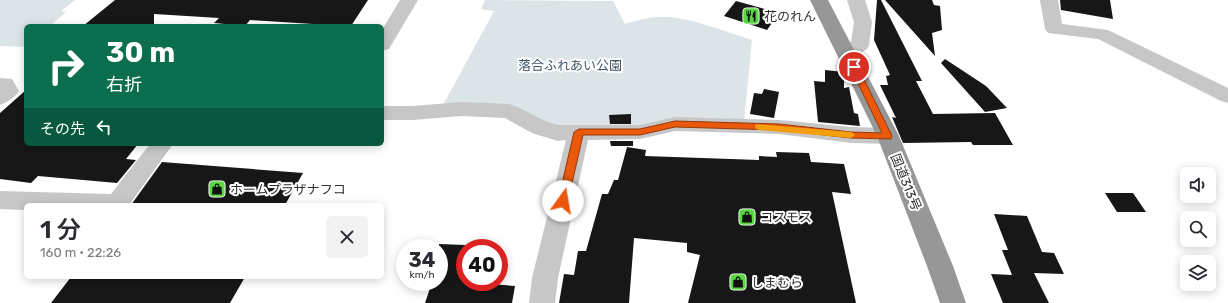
<!DOCTYPE html>
<html lang="ja">
<head>
<meta charset="utf-8">
<style>
	body { margin:0; font-family:Rubik,"Noto Sans JP",sans-serif; background:#f2f2f3; color:#2b2b33; height:100vh; display:flex; flex-direction:column; font-size:15px; white-space:nowrap }
	* { box-sizing:border-box; margin:0 }
	p { font-size:13px; color:#7c7c81 }
	.icon { flex:none; width:22px; height:22px; fill:none; stroke:currentColor; stroke-width:2; stroke-linecap:round; stroke-linejoin:round }
	.map { position:relative; flex:1; overflow:hidden }
	.side { position:absolute; left:24px; top:203px; width:360px; height:76px; display:flex; flex-direction:column; background:#fff; border-radius:6px; box-shadow:0 2px 10px #0003 }
	.side>* { flex:none }
	.top-card { position:absolute; left:24px; top:24px; width:360px; height:122px; border-radius:6px; box-shadow:0 2px 10px #0003; background:#0b6e4f; color:#fff; overflow:hidden }
	.controls { position:absolute; left:1180px; top:167px; display:grid; gap:8px }
	.controls a { display:grid; place-items:center; width:36px; height:36px; border-radius:6px; background:#fff; box-shadow:0 2px 10px #0003; font-size:20px }
	.speed { position:absolute; left:396px; top:239px; display:flex; gap:8px; font-size:20px; font-weight:700; text-align:center }
	.speed>* { display:grid; place-content:center; width:52px; height:52px; border-radius:50%; background:#fff; box-shadow:0 2px 10px #0003; line-height:1 }
	.speed small { font-size:10px; font-weight:400 }
	.speed .limit { border:6px solid #d22; background:#fff; color:#111 }
	.pin { position:absolute; display:grid; place-items:center; width:34px; height:34px; color:#fff; margin:-17px; border:2px solid #fff; border-radius:50%; box-shadow:0 1px 4px #0007 }
	.me { position:absolute; width:44px; margin:-22px; rotate:13deg; stroke-linejoin:round; filter:drop-shadow(0 0 3px #0008) }
	.turn { display:flex; align-items:center; gap:14px; height:84px; padding:0 16px; font-size:18px }
	.turn .icon { width:52px; height:52px; stroke-width:2.5 }
	.turn b { display:block; font-size:28px; line-height:34px }
	.then { display:flex; align-items:center; height:38px; padding:0 16px; background:#0003; gap:8px; font-size:15px }
	.round { display:grid; place-items:center; flex:none; width:42px; height:42px; border-radius:6px; background:#f2f2f3 }
	.headline { display:flex; align-items:center; justify-content:space-between; height:68px; padding:0 16px }
	h1 { font-size:24px; font-weight:600; line-height:30px }
	.map>svg:first-child { display:block }
	.green { fill:#dce4e8 }
	.building { fill:#171717 }
	.lines { fill:none; stroke-linecap:round; stroke-linejoin:round }
	.minor { fill:#c7c7c7; fill-rule:evenodd }
	.highway { fill:#979797; fill-rule:evenodd }
	.route { fill:#ea580c; stroke:#983908 }
	.slow { fill:#f59e0b }
	.labels { text-anchor:middle; dominant-baseline:central; stroke-width:4; stroke-linejoin:round; paint-order:stroke }
	.poi-label { font-size:13px; fill:#303030; stroke:#fff; text-anchor:start }
	.park-label { font-size:13px; fill:#405768; stroke:#fff }
	.street-label { font-size:13px; fill:#303030; stroke:#fff }
</style>
</head>
<body>
<div class="map">
<svg width="1228" height="303" viewBox="0 0 1228 303">
	<rect width="100%" height="100%" fill="#fff"/>
	<!-- green -->
	<g class="green">
		<polygon points="0,0 75,0 61,11 66,12 50,26 26,26 25,47 0,46"/>
		<path d="M 485,0 L 613,1 L 625,24 C 639,20 653,16 668,17 C 691,18 729,33 752,40 L 744,122 L 563,129 L 514,109 L 442,107 L 494,11 L 481,9 Z"/>
	</g>
	<!-- building -->
	<g class="building">
		<polygon points="115,0 368,0 351,26 312,26 313,24 250,20 245,26 214,23 219,18 154,14 154,26 83,26"/>
		<polygon points="877,0 881,0 922,81 916,81 933,114 995,113 1013,145 973,145 971,142 903,143 892,117 896,118 880,85 888,85 886,76 890,75 874,40"/>
		<polygon points="885,0 932,0 934,5 940,6 942,30 932,33 935,56"/>
		<polygon points="1060,0 1110,0 1113,19 1061,10"/>
		<polygon points="736,1 779,13 767,30 724,16"/>
		<polygon points="945,59 986,86 1007,108 985,112 941,63"/>
		<polygon points="825,70 844,72 844,88 849,87 854,113 858,114 860,126 818,122 814,81 825,82"/>
		<polygon points="764,89 779,92 774,118 750,114 754,93 762,94"/>
		<polygon points="26,90 26,144 138,144 126,159 136,160 117,183 38,176 31,183 0,179 0,113"/>
		<polygon points="631,114 631,124 610,124 609,115"/>
		<polygon points="610,141 633,141 633,146 611,146"/>
		<polygon points="627,147 646,150 645,156 759,160 759,156 777,157 776,152 809,153 811,162 844,164 851,194 832,192 856,303 688,303 700,255 687,252 687,243 634,238 629,303 559,303 564,274 574,275 578,251 586,251 602,194 608,194 614,180 618,180"/>
		<polygon points="162,162 303,173 285,205 131,205"/>
		<polygon points="1105,193 1133,193 1146,212 1117,212"/>
		<polygon points="994,214 1027,216 1042,252 1054,253 1064,274 1034,273 1049,303 1003,303 991,274 1012,275 1002,250 1008,250"/>
		<polygon points="439,244 465,245 465,282 515,286 512,303 425,303 430,288 439,285"/>
		<polygon points="71,277 245,277 230,303 51,303"/>
	</g>
	<g class="lines">
		<!-- minor -->
		<g class="minor">
			<polygon points="400,0 418,0 389,49 382,51 382,30"/>
			<polygon points="847,0 865,0 872,22 869,45 867,49 854,57 847,59 840,57 838,53 840,49 851,42 854,22"/>
			<polygon points="1040,0 1058,0 1062,24 1108,30 1228,88 1228,103 1221,101 1098,39 1048,33 1045,29"/>
			<path d="M 0,78 L 12,79 L 19,91 C 14,98 8,102 0,105 Z"/>
			<path d="M 461,102 L 509,104 C 526,109 540,121 558,125 L 640,125 L 675,117 L 779,120 L 851,127 L 888,128 L 896,131 L 899,136 L 896,141 L 888,144 L 851,143 L 779,134 L 675,131 L 640,139 L 588,140 L 558,278 L 555,303 L 529,303 L 532,278 L 566,140 L 558,141 L 532,133 L 505,118 L 461,116 L 413,120 L 382,120 L 382,106 L 413,106 Z"/>
			<polygon points="150,144 173,144 129,205 26,205 26,210 0,209 0,191 111,194"/>
		</g>
		<!-- highway -->
		<polygon class="highway" points="810,0 828,0 899,136 953,266 966,303 940,303 927,266 877,136"/>
	</g>
	<!-- route -->
	<polygon class="route" points="854,64 858,67 892,136 891,139 851,138 779,130 675,127 640,135 583,135 568,201 567,204 560,204 558,201 574,132 579,129 640,129 675,121 779,124 851,132 882,133 850,67"/>
	<!-- slow -->
	<polygon class="slow" points="756,124 851,132 855,135 851,138 759,130 756,129 755,127"/>
	<!-- icons -->
	<defs>
		<g id="restaurant-square" transform="scale(0.9)"><rect x="-9" y="-9" width="18" height="18" rx="4" fill="#5ad742" stroke="#fff"/><path d="M-5-6h1v4h1v-4h1v4h1v-4h1v5L-1.5 .5V6h-2V.5L-5-1ZM5-6V6H3V1.5H1.5Q1.5-4 5-6Z" fill="#111"/></g>
		<g id="shop-square" transform="scale(0.9)"><rect x="-9" y="-9" width="18" height="18" rx="4" fill="#5ad742" stroke="#fff"/><path d="M-5-2.5h2.3a2.7 3.5 0 0 1 5.4 0H5L5.5 6h-11ZM-1.5-2.5h3a1.5 2.3 0 0 0-3 0Z" fill="#111"/></g>
	</defs>
	<g fill-rule="evenodd">
		<use href="#restaurant-square" x="751" y="16"/>
		<use href="#shop-square" x="217" y="189"/>
		<use href="#shop-square" x="747" y="217"/>
		<use href="#shop-square" x="738" y="282"/>
	</g>
	<g class="labels">
		<!-- poi labels -->
		<g class="poi-label">
			<text x="764" y="16">花のれん</text>
			<text x="230" y="189">ホームプラザナフコ</text>
			<text x="760" y="217">コスモス</text>
			<text x="751" y="282">しまむら</text>
		</g>
		<!-- park labels -->
		<g class="park-label">
			<text x="570" y="65">落合ふれあい公園</text>
		</g>
		<!-- street labels -->
		<g class="street-label">
			<text transform="translate(906 182) rotate(68)">国道313号</text>
		</g>
	</g>
</svg>
<div class="controls">
<a><svg class="icon" aria-label="sound" viewBox="0 0 24 24"><path d="M4 9h4l5-4v14l-5-4H4zM17 9q2 3 0 6"/></svg></a>
<a><svg class="icon" aria-label="search" viewBox="0 0 24 24"><circle cx="10" cy="10" r="6"/><path d="M15 15l6 6"/></svg></a>
<a><svg class="icon" aria-label="layers" viewBox="0 0 24 24"><path d="M12 4l9 5-9 5-9-5zM3 14l9 5 9-5"/></svg></a>
</div>
<div class="speed"><div>34<small>km/h</small></div><div class="limit">40</div></div>
<div class="pin" style="left:854px;top:67px;background:#d93025"><svg class="icon" aria-label="arrive" viewBox="0 0 24 24"><path d="M6 21V4h12l-3 4 3 4H6"/></svg></div>
<svg class="me" style="left:563px;top:201px" viewBox="-20 -20 40 40"><circle r="19" fill="#fff"/><path d="M0-13L10 11 0 6-10 11z" fill="#ea580c"/></svg>
<div class="top-card">
<div class="turn"><svg class="icon" aria-label="right" viewBox="0 0 24 24"><path d="M7 20v-9h11M14 6l5 5-5 5"/></svg><div><b>30 m</b>右折</div></div>
<div class="then">その先<svg class="icon" aria-label="left" viewBox="0 0 24 24"><path d="M17 20v-9H6M10 6l-5 5 5 5"/></svg></div>
</div>
<section class="side">
<div class="headline"><div><h1>1 分</h1><p>160 m · 22:26</p></div><a class="round"><svg class="icon" aria-label="close" viewBox="0 0 24 24"><path d="M6 6l12 12M18 6L6 18"/></svg></a></div>
</section>
</div>
</body>
</html>
